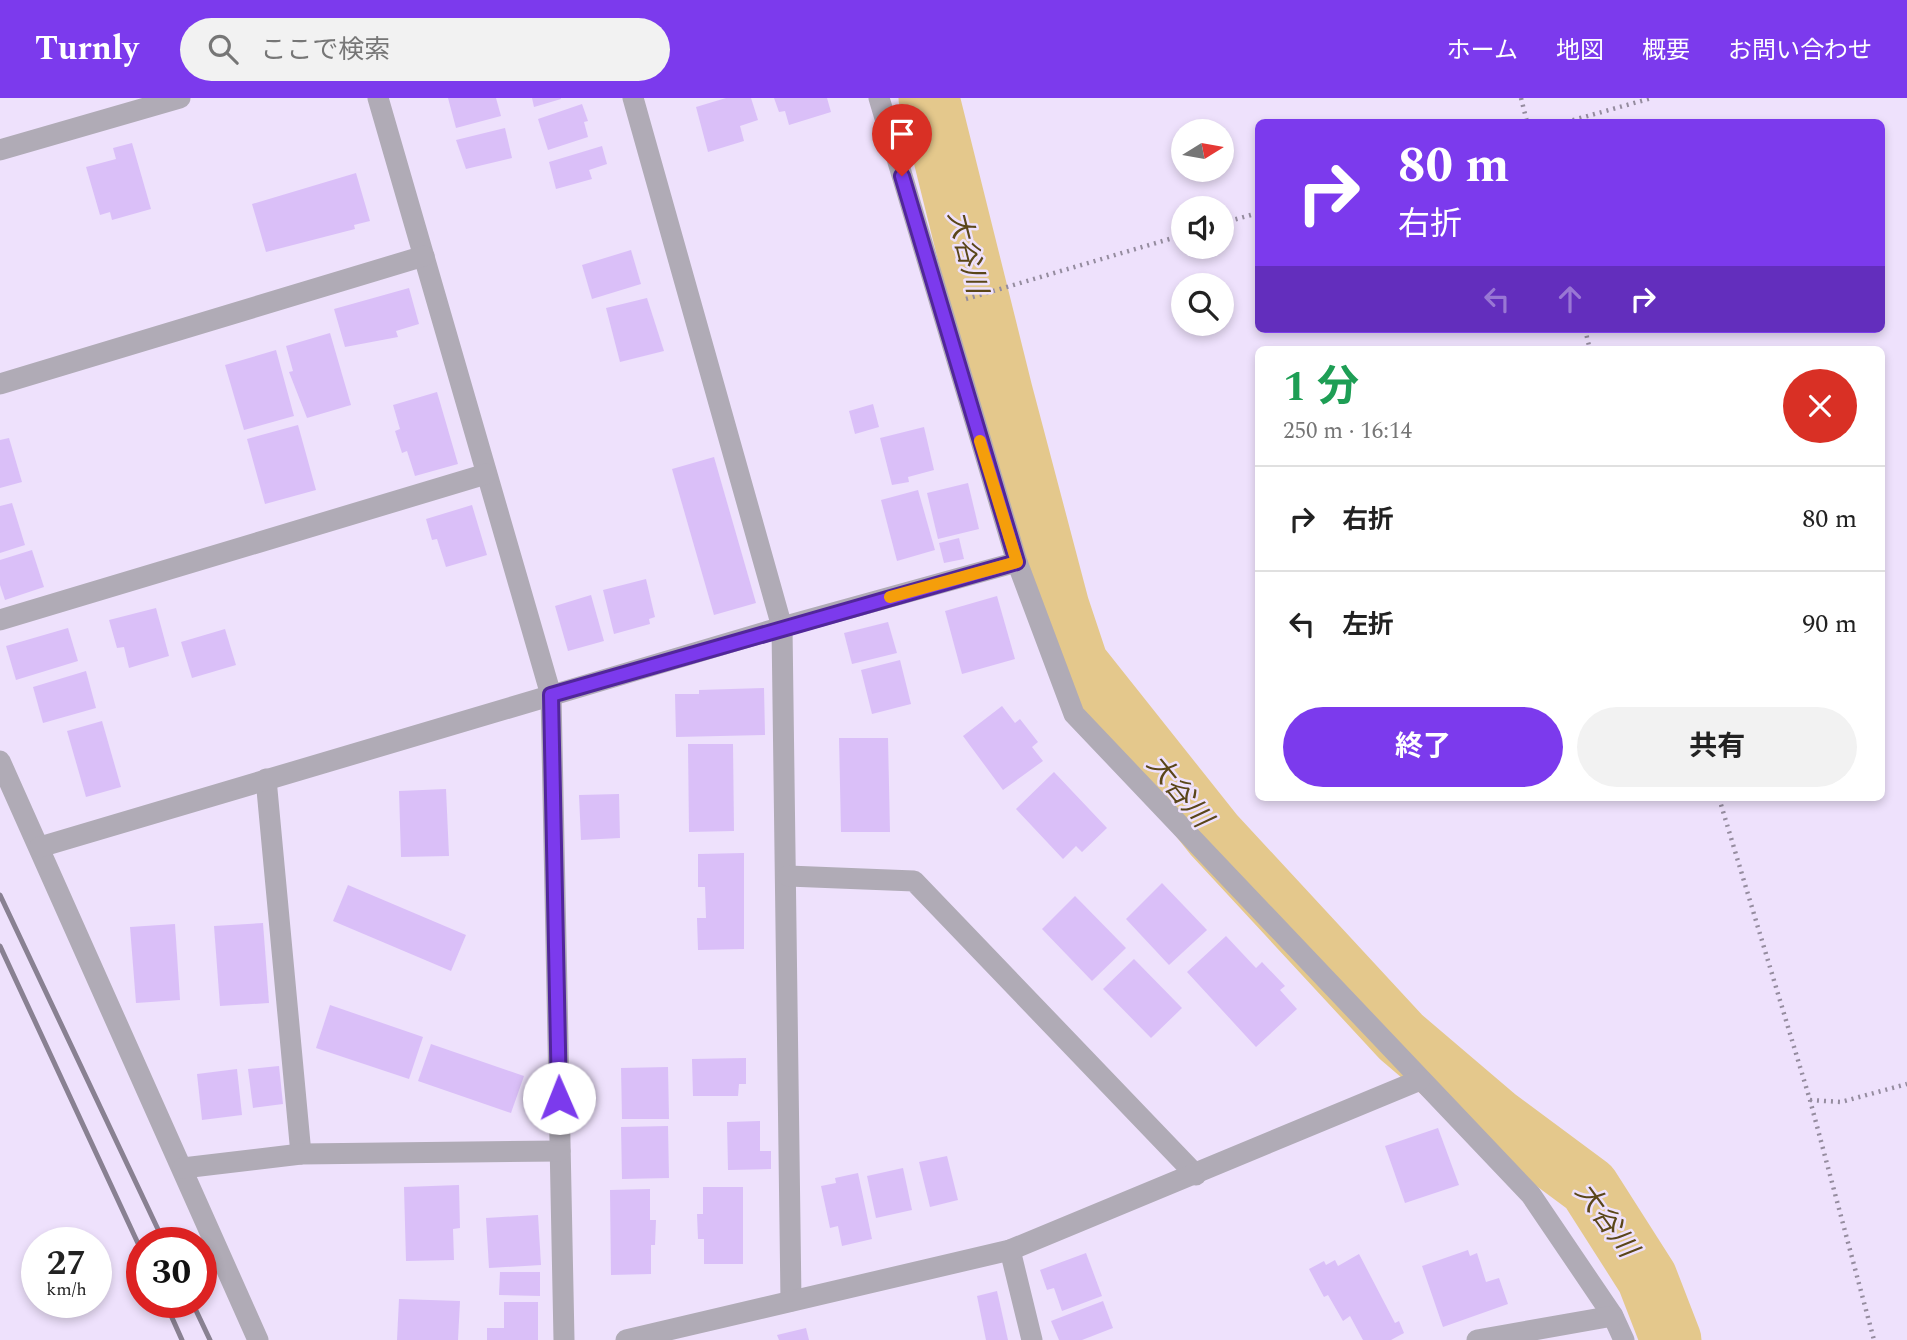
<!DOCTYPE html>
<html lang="ja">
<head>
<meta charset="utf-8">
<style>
	body { margin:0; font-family:Spectral,"Noto Sans JP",serif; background:#f2f2f2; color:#222; height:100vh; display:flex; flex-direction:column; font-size:26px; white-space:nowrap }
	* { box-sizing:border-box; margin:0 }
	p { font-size:23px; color:#767676 }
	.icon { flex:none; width:38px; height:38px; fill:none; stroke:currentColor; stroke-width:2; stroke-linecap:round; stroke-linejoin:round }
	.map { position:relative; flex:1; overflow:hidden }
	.panel { position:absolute; left:1255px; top:248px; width:630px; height:455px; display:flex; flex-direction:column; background:#fff; border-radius:10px; box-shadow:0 4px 10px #0003 }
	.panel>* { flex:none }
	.hud { position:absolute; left:1255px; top:21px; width:630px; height:214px; border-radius:10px; box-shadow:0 4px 10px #0003; background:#7c3aed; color:#fff; overflow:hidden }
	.needle { width:46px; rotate:79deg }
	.fabs { position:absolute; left:1171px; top:21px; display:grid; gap:14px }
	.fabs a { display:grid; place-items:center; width:63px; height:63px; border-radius:50%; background:#fff; box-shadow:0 4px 10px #0003; font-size:35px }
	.speed { position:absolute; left:21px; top:1129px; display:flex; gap:14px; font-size:35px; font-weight:700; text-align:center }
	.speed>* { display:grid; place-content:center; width:91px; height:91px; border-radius:50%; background:#fff; box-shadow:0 4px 10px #0003; line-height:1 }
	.speed small { font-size:18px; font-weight:400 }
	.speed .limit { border:10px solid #d22; background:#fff; color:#111 }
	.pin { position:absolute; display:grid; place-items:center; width:60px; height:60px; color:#fff; margin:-72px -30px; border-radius:50% 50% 50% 0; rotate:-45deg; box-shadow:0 0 7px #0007 }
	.pin .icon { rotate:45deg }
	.me { position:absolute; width:77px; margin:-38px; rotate:359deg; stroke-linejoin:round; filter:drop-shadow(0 0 5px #0008) }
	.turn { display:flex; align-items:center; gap:24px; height:147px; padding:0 28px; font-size:32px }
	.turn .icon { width:91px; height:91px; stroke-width:2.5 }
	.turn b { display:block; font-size:49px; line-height:60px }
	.lanes { display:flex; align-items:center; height:66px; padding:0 28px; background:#0003; justify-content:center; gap:35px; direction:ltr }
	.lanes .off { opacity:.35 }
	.round { display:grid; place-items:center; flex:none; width:74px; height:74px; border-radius:37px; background:#f2f2f2 }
	.summary { display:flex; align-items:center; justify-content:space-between; height:119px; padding:0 28px }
	h1 { font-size:42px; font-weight:700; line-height:52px; color:#1e9e55 }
	.button { display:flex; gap:14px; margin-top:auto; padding:14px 28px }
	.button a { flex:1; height:80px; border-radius:42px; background:#7c3aed; color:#fff; font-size:28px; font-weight:700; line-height:80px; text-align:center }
	.button a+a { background:#f2f2f2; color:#222 }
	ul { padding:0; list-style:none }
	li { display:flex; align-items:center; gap:21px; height:105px; padding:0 28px; border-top:2px solid #e0e0e0 }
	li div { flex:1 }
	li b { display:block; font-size:26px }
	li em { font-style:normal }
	header { display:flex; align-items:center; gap:42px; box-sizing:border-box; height:98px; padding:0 35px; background:#7c3aed; color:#fff }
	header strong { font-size:33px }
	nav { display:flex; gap:38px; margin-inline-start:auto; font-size:24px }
	.search { width:490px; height:63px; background:#f2f2f2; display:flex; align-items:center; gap:18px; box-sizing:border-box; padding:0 24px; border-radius:38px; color:#767676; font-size:26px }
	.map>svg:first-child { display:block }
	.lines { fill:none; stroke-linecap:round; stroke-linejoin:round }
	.river { stroke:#e4c88c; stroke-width:61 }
	.building { fill:#dabff8 }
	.path { stroke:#958c9f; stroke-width:4.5; stroke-dasharray:2 5; stroke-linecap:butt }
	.street { stroke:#b0abb6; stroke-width:21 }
	.rail { stroke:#898192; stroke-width:5 }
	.route-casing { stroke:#51269a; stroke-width:18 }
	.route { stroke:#7c3aed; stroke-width:12 }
	.slow { stroke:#f59e0b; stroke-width:12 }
	.labels { text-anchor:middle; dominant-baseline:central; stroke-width:5; stroke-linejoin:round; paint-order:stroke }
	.water-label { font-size:28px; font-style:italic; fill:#5a4618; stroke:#eee1fc }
</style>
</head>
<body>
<header>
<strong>Turnly</strong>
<div class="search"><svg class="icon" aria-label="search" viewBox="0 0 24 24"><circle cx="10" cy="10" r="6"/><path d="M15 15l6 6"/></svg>ここで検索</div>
<nav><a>ホーム</a><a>地図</a><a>概要</a><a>お問い合わせ</a></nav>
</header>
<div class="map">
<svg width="1907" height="1242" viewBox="0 0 1907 1242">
	<rect width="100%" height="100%" fill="#eee1fc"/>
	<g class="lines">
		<!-- river -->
		<polyline class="river" points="929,0 1002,293 1059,509 1078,566 1214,737 1401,939 1496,1020 1589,1089 1647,1180 1671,1242"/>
	</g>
	<!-- building -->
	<g class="building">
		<polygon points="448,0 496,0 501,18 456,30"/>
		<polygon points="532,0 561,0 561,1 534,9"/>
		<polygon points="726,0 751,0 758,22 740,28 744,43 708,54 696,9"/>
		<polygon points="774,0 827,0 831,14 789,27 785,13 779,14"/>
		<polygon points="582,6 588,23 584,24 588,39 548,52 538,21"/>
		<polygon points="505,30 512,60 466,71 456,42"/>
		<polygon points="132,45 151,111 112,122 110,114 100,117 86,69 116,61 113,50"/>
		<polygon points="602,48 607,66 589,72 592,81 556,91 549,64"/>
		<polygon points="356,75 370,123 354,127 355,131 266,154 252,106"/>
		<polygon points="631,152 641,186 592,201 582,167"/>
		<polygon points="409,190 419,226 396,233 398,239 345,249 334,211"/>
		<polygon points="647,200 664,253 620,264 606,210"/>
		<polygon points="330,235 351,307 307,320 289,274 293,273 286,248"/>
		<polygon points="276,252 294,318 244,332 225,267"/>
		<polygon points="437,294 458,366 415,378 407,353 402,355 395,333 400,331 393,307"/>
		<polygon points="873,306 879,329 855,336 849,313"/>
		<polygon points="298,327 316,392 265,406 247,341"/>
		<polygon points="924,329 934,372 908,379 909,384 892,387 880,340"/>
		<polygon points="9,340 22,384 0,390 0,342"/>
		<polygon points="714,359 756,505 714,517 672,371"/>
		<polygon points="968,385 979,431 938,441 927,395"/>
		<polygon points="918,392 935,452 897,463 881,402"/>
		<polygon points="12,405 25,447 0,455 0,408"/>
		<polygon points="472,407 487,457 446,469 437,441 432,442 426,421"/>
		<polygon points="959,440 964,461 944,465 939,445"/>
		<polygon points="32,452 44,489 5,502 0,487 0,462"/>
		<polygon points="646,481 655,519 649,521 650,526 614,536 603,492"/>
		<polygon points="591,497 604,543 568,553 555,508"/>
		<polygon points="997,498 1015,561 962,576 945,513"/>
		<polygon points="156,510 169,558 129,570 124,549 117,550 109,522"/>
		<polygon points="888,524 897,555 852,566 844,535"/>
		<polygon points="68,530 78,563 16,582 6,548"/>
		<polygon points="225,531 236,567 192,580 181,544"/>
		<polygon points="900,562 911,606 872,616 861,572"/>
		<polygon points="86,573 96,610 43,625 33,589"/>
		<polygon points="764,590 765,637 676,639 675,596 699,596 699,592"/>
		<polygon points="1002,608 1015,625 1020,621 1038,644 1032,649 1043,663 1003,692 963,638"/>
		<polygon points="102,623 121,689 86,699 67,633"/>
		<polygon points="839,640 888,640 890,734 841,734"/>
		<polygon points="688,646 733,646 734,733 689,734"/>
		<polygon points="1054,674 1107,730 1082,754 1076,748 1063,761 1016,711"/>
		<polygon points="446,691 449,758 401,759 399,693"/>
		<polygon points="619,696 620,740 581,742 579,697"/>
		<polygon points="744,755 744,851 698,852 697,820 706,820 705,789 698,789 698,756"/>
		<polygon points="1162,785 1207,832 1169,867 1126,821"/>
		<polygon points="348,787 466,837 451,873 333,823"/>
		<polygon points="1075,798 1126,850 1092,883 1042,831"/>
		<polygon points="263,825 269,905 220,908 214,828"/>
		<polygon points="175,826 180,902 136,905 130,829"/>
		<polygon points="1226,838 1256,870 1262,864 1285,888 1280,892 1297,911 1256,949 1187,874"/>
		<polygon points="1134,861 1182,910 1151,940 1103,891"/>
		<polygon points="330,907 423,939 409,981 316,950"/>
		<polygon points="431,946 524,978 511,1015 418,983"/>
		<polygon points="746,960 746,986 739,986 738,998 693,998 692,961"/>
		<polygon points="279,968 283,1006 253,1010 248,971"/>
		<polygon points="668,969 669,1021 622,1021 621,970"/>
		<polygon points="237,971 242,1017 202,1022 197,976"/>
		<polygon points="760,1023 760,1053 771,1053 771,1071 728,1072 727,1024"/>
		<polygon points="668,1028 669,1080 622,1081 621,1029"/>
		<polygon points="1438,1030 1459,1087 1405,1105 1385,1048"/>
		<polygon points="947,1058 958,1102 930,1109 919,1064"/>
		<polygon points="903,1070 912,1112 876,1120 867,1078"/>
		<polygon points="858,1075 872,1141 842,1148 838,1128 830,1130 821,1088 836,1085 835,1080"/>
		<polygon points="459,1087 460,1130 453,1131 454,1162 406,1163 404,1089"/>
		<polygon points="703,1089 743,1089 743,1166 704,1166 704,1141 698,1141 697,1116 703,1116"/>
		<polygon points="650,1091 650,1122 656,1122 655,1147 651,1147 651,1176 611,1177 610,1092"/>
		<polygon points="538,1117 541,1167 489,1170 486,1120"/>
		<polygon points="1468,1152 1470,1158 1477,1155 1486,1184 1499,1180 1508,1206 1443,1229 1422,1168"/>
		<polygon points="1086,1155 1102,1198 1062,1213 1054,1190 1047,1192 1040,1172"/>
		<polygon points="1359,1156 1395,1225 1399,1223 1404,1235 1391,1242 1363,1242 1350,1218 1343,1223 1328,1197 1324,1199 1309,1171 1324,1163 1326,1167 1335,1162 1338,1168"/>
		<polygon points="500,1174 540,1174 540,1198 499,1197"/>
		<polygon points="997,1193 1008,1242 986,1242 977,1198"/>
		<polygon points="399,1201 460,1203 458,1242 397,1242"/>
		<polygon points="1103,1203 1113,1230 1082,1242 1059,1242 1051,1223"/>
		<polygon points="504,1204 538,1204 538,1242 487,1242 487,1230 504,1230"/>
		<polygon points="806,1230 809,1242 779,1242 777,1237"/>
	</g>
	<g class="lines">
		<!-- path -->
		<g class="path">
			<polyline points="1521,0 1527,24"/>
			<polyline points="1566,24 1652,0"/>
			<polyline points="1222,125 1258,115"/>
			<polyline points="966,201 1183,137"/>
			<polyline points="1585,231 1590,252"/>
			<polyline points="1719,700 1810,1002 1874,1242"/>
			<polyline points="1810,1002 1841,1004 1907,986"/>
		</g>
		<!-- street -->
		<g class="street">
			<polyline points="378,0 551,597 564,1242"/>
			<polyline points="633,0 782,529 791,1203"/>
			<polyline points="879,0 1017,464 1074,616 1531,1097 1613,1218 1624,1242"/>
			<polyline points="0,52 180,0"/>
			<polyline points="0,286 424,158"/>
			<polyline points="0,522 486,376"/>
			<polyline points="0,663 258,1242"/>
			<polyline points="266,681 301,1056"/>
			<polyline points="40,749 782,529 1017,464"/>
			<polyline points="788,778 914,783 1196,1077"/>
			<polyline points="183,1070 301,1056 560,1053"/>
			<polyline points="1010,1152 1032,1242"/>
			<polyline points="626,1242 1010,1152 1420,982"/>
			<polyline points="1477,1242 1613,1218"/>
		</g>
		<!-- rail -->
		<g class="rail">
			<polyline points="0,797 164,1144"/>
			<polyline points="0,848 142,1154"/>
			<polyline points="165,1204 182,1242"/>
			<polyline points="192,1204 210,1242"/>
		</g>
	</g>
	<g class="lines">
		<!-- route casing -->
		<g class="route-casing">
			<polyline id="route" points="559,1000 551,597 1017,464 902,78"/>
		</g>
		<!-- route -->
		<use href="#route" class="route"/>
		<!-- slow -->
		<polyline class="slow" points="890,499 1017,464 980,343"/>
	</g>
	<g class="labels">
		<!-- water labels -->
		<g class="water-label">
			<text transform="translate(967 154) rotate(76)">大谷川</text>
			<text transform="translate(1179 693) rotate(51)">大谷川</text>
			<text transform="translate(1606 1122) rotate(54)">大谷川</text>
		</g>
	</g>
</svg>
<div class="fabs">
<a><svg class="needle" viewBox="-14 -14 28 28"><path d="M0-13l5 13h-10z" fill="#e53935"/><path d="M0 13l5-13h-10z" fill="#767676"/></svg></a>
<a><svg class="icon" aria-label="sound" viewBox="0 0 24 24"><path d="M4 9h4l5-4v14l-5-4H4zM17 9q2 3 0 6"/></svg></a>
<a><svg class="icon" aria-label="search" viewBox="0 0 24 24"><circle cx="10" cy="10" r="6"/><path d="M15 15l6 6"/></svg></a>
</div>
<div class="speed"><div>27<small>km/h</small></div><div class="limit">30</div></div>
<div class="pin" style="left:902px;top:78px;background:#d93025"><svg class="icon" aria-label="arrive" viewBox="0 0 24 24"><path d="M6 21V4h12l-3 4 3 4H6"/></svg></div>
<svg class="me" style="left:559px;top:1000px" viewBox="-20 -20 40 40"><circle r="19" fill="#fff"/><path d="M0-13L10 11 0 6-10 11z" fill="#7c3aed"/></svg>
<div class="hud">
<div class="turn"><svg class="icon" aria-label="right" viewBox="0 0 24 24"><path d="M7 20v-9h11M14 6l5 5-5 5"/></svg><div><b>80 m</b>右折</div></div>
<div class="lanes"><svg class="icon off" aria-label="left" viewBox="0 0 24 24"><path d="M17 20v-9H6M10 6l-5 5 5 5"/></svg><svg class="icon off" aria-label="ahead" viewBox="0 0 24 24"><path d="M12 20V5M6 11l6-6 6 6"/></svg><svg class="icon" aria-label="right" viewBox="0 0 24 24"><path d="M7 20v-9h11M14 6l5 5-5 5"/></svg></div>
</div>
<section class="panel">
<div class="summary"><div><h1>1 分</h1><p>250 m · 16:14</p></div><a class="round" style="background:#d93025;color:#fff"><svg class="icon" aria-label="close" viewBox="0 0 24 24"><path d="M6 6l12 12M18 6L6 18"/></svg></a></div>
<ul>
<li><svg class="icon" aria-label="right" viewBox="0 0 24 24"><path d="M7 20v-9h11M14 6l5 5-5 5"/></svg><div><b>右折</b></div><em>80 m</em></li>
<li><svg class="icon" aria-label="left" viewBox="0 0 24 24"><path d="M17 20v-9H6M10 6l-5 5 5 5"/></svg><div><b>左折</b></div><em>90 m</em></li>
</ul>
<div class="button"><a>終了</a><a>共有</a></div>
</section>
</div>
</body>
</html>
